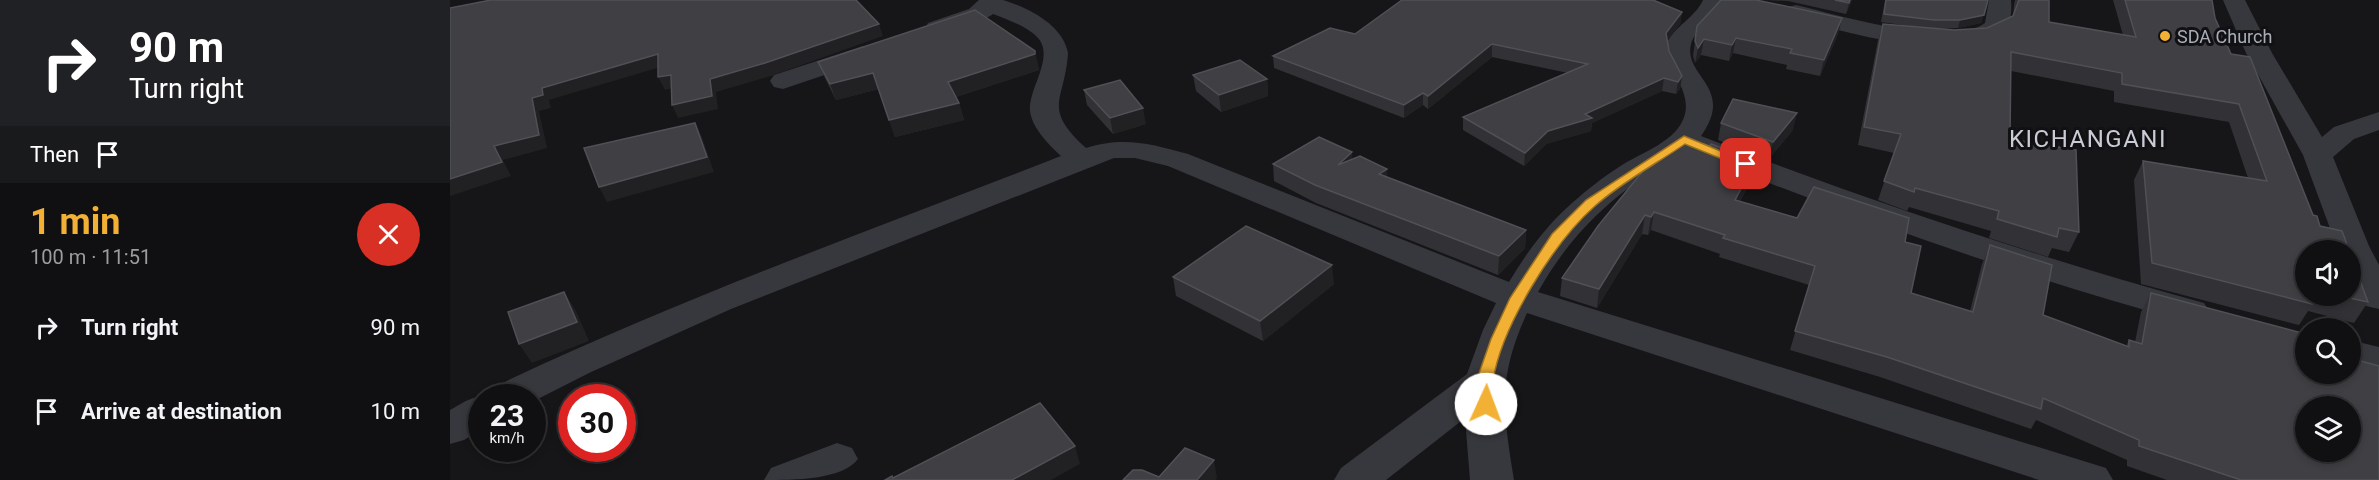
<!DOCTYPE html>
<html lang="en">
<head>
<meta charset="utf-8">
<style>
	body { margin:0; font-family:Roboto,sans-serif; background:#19191b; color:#f1f3f6; height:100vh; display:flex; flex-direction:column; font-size:22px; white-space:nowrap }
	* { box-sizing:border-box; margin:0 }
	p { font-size:20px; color:#9c9d9f }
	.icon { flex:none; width:33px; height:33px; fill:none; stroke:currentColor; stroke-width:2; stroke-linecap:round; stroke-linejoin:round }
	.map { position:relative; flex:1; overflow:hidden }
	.details { display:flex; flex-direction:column; background:#101012; width:450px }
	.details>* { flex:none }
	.top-card { background:#202124; color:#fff; overflow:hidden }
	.fabs { position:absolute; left:1845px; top:240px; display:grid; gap:12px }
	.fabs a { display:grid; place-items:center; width:66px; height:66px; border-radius:50%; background:#101012; box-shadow:0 3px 9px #0003,0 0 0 2px #303032; font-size:30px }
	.speed { position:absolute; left:18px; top:384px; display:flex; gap:12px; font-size:30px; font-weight:700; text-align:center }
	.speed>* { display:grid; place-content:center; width:78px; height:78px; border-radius:50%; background:#101012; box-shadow:0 3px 9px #0003,0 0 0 2px #303032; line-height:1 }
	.speed small { font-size:15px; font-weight:400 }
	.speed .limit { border:9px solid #d22; background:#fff; color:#111 }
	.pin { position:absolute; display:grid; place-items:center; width:51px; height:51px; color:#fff; margin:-26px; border-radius:12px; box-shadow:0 3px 9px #0006 }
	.me { position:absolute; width:66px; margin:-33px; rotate:2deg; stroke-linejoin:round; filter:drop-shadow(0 0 4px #0008) }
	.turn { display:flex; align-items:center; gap:21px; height:126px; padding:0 30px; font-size:27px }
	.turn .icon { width:78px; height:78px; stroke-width:2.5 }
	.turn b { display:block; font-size:42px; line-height:51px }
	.then { display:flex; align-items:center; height:57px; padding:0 30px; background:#0003; gap:12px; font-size:22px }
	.round { display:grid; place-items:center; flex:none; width:63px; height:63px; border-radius:32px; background:#19191b }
	.head { display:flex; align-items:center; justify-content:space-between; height:102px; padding:0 30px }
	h1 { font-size:36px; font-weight:700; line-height:45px; color:#f2b134 }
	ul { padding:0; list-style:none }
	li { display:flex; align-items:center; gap:18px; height:84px; padding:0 30px }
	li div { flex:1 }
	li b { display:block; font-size:22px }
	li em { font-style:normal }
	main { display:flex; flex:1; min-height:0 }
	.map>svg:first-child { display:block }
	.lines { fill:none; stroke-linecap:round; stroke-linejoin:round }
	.minor { fill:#37383d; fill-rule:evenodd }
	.wall { fill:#323236 }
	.shaded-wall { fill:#212124 }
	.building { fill:#3f3f44; stroke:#4f5156; stroke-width:1.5; fill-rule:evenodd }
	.route { fill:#f2b134; stroke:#9d7322; stroke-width:1.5 }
	.poi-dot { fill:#f2b134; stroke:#111113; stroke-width:2 }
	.labels { text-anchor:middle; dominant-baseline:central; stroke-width:6; stroke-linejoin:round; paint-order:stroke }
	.far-poi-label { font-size:18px; fill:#a8adb8; stroke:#111113; text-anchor:start }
	.quarter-label { font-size:24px; letter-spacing:1.5px; fill:#c9ccd4; stroke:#111113 }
</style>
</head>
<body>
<main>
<section class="details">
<div class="top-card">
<div class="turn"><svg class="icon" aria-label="right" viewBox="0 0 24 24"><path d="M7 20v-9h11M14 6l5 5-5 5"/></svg><div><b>90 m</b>Turn right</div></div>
<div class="then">Then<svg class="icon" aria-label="arrive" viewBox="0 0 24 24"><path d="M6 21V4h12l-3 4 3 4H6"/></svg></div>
</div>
<div class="head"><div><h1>1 min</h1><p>100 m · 11:51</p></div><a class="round" style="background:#d93025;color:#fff"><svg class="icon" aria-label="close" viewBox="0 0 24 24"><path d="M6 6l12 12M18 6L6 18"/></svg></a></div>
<ul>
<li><svg class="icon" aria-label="right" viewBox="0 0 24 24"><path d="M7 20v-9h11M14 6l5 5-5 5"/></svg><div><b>Turn right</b></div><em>90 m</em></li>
<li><svg class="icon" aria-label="arrive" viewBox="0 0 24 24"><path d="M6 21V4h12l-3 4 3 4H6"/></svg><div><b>Arrive at destination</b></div><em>10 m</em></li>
</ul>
</section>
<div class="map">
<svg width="1929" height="480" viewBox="0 0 1929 480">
	<rect width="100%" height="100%" fill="#161618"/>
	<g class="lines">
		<!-- minor -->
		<g class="minor">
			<path d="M 529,0 C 536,0 546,0 553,0 C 579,8 613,25 618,53 C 615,102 591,107 636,148 C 673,136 702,144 738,154 L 1059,282 C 1076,253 1097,225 1122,203 C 1137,190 1153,177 1169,167 C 1191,152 1228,142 1235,114 C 1241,87 1215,70 1216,45 C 1224,26 1245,18 1253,0 L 1275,0 C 1269,17 1244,30 1241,44 C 1233,77 1286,87 1251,136 C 1416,200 1583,256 1754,303 L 1759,311 L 1754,319 L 1741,323 C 1569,276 1402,217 1238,151 C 1223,162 1205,169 1190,180 C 1147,209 1113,247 1088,292 L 1656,468 L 1663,480 L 1589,480 L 1077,313 C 1047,379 1053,411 1064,480 L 1020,480 L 1015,418 L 936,480 L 884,480 L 891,468 L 1017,374 L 1033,330 L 1046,303 L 718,166 L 685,158 L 664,158 L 281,309 L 139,373 L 82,402 L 82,398 L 32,398 L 32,429 L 14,440 L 0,444 L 0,410 C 11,404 24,394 37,397 L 42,388 C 227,299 420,231 611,156 C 599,145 582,128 580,111 C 578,89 605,57 588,38 C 577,26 558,20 543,14 C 528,24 497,38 478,33 L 475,28 L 478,23 L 519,9 Z"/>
			<path d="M 1539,0 L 1561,0 C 1562,12 1561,26 1551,34 C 1510,67 1385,29 1338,17 L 1334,12 L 1338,7 L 1346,5 C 1389,15 1499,49 1535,23 Z"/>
			<path d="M 1773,0 L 1795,0 L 1822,53 L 1872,137 L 1884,127 L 1929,112 L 1929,130 L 1904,139 L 1883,157 L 1919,246 L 1929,265 L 1929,309 L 1916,306 C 1903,285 1900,275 1900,250 L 1888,250 L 1853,155 L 1796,53 Z"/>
			<polygon points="413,46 422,49 426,54 422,59 333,89 324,87 320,81 324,75"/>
			<polygon points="1900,340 1929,347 1929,373 1900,366"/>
			<path d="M 387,443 L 402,448 L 408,459 C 392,480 344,480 314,480 L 321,468 Z"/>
		</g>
	</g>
	<!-- wall -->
	<g class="wall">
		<polygon points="1316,0 1402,0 1396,14 1338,1"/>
		<polygon points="1435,0 1538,0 1531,23 1508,28 1488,29 1504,30 1537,28 1563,16 1564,5 1565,0 1599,0 1599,22 1673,35 1663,0 1762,0 1765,18 1856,250 1856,296 1900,296 1918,302 1904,323 1858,311 1849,325 1691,284 1684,180 1693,161 1798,178 1779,122 1664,102 1664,91 1561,71 1560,139 1629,232 1619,252 1602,248 1598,257 1539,238 1541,231 1459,207 1457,211 1428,200 1444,153 1408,145 1428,40 1433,24 1460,26 1431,22"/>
		<polygon points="1232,12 1230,24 1217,41 1219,51 1232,76 1230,89 1226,94 1212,91 1142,123 1141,131 1096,144 1074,166 1013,130 1013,117 1118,73 1042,57 978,109 973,105 954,118 824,68 823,56 905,34"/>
		<polygon points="1392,18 1388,34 1370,76 1336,69 1337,65 1283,53 1279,61 1251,55 1245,63 1243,56 1247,26"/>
		<polygon points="368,62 589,68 589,70 506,97 509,103 514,120 445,137 429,89 386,100 375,78"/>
		<polygon points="743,75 817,79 818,96 771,112 746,91"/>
		<polygon points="634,90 696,124 663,134 637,105"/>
		<polygon points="1271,123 1343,130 1318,160 1268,140"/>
		<polygon points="1245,145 1302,179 1290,201 1347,218 1455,242 1461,293 1520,311 1532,264 1540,245 1593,315 1676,346 1679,340 1685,342 1691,312 1701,293 1929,480 1717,480 1677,466 1677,460 1586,420 1581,429 1430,377 1340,350 1359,285 1269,257 1270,254 1201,230 1198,235 1192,234 1147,308 1110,296 1112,278"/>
		<polygon points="902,152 902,159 937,169 937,177 1076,230 1075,248 1048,275 866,203 824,181 823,164"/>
		<polygon points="723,277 884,284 813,341 726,296"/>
	</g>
	<!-- shaded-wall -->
	<g class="shaded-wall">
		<polygon points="1400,0 1402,0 1396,14 1399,3"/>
		<polygon points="1232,12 1230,24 1214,45 1216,33"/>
		<polygon points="1534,15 1531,23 1508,28 1510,20"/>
		<polygon points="1392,18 1388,34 1370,76 1374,60"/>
		<polygon points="429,24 433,36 321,76 266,92 268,109 228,118 222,105 260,79"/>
		<polygon points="1286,38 1283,53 1279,61 1282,45"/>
		<polygon points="1254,39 1251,55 1245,63 1248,48"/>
		<polygon points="1042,44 1042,57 978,109 978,96"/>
		<polygon points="585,51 589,68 589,70 503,98 498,82"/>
		<polygon points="208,54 214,66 99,100 101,108 89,111 97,148 53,160 61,176 0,196 0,179 44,146 82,98 92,88"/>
		<polygon points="423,73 429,89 386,100 380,84"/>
		<polygon points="221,75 227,87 215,90 208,77"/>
		<polygon points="1232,76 1230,89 1226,94 1228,82"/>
		<polygon points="1214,78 1212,91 1142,123 1141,131 1096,144 1074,166 1075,153 1098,131"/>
		<polygon points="817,79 818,96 771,112 769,95"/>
		<polygon points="973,93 973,105 954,118 954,105"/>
		<polygon points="509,103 514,120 445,137 439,120"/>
		<polygon points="693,108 696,124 663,134 660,118"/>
		<polygon points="1347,113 1343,130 1318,160 1323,142"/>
		<polygon points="245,123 252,137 264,172 157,202 149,187"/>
		<polygon points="902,152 903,170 888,165"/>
		<polygon points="1306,161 1302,179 1280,218 1285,200"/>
		<polygon points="937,169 938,187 929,174"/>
		<polygon points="1204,212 1201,230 1198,235 1201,217"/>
		<polygon points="1195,215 1192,234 1147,308 1149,289"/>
		<polygon points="1076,230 1075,248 1048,275 1049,256"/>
		<polygon points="882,265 884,284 813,341 810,321"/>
		<polygon points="114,292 126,311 139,341 82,363 69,344"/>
		<polygon points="625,446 630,464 601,480 562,480"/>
		<polygon points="764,460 767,478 765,480 747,480"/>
	</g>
	<!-- building -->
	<g class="building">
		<polygon points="41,0 406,0 429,24 315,63 260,79 262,96 222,105 221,75 208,77 208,54 92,88 93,95 82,98 89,135 44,146 52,162 0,179 0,8"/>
		<polygon points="952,0 1203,0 1232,12 1216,33 1219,51 1232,76 1228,82 1214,78 1135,114 1142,118 1098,131 1075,153 1013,117 1138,64 1042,44 978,96 973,93 954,105 823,56 880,28 905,34"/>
		<polygon points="1271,0 1306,0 1392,18 1374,60 1340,53 1342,49 1286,38 1282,45 1254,39 1248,48 1245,41 1247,26"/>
		<polygon points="1385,0 1400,0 1399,3"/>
		<polygon points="1436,0 1538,0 1534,15 1510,20 1484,20 1434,14"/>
		<polygon points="1569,0 1599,0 1599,22 1686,37 1675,0 1762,0 1765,18 1781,54 1800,57 1863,215 1867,216 1870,226 1892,231 1899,250 1856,250 1856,296 1861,296 1862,304 1702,263 1693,161 1817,181 1789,104 1672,84 1672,73 1561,52 1560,139 1626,150 1629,232 1609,228 1607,237 1547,219 1549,211 1465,188 1464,192 1434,181 1451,134 1414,127 1433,24 1504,30 1537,28 1563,16"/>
		<polygon points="525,10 585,51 585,54 498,82 509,103 439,120 423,73 380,84 368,62"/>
		<polygon points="790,60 817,79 769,95 743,75"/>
		<polygon points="670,80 693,108 660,118 634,90"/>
		<polygon points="1283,99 1347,113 1323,142 1271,123"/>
		<polygon points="245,123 257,157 149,187 134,148"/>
		<polygon points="869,137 902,152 888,165 910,156 937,169 929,174 1076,230 1049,256 865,185 823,164"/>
		<path d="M 1234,141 L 1245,145 L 1248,142 L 1260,146 L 1261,144 L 1306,161 L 1285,200 L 1347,218 L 1364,187 L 1459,218 L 1455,242 L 1471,246 L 1461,293 L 1523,312 L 1540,245 L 1602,265 L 1593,315 L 1679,347 L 1679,340 L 1692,344 L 1701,293 L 1856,334 L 1856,374 L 1900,374 L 1900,358 L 1929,366 L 1929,480 L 1791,480 L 1689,446 L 1689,440 L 1593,398 L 1591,409 L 1437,357 L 1345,331 L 1365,266 L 1273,238 L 1275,235 L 1204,212 L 1201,217 L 1195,215 L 1149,289 L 1112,278 L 1148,226 L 1193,171 L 1214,152 ZM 1856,406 L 1900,406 L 1900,452 L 1856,452 Z"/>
		<polygon points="796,226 882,265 810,321 723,277"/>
		<polygon points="1900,254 1918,302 1890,296 1900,296"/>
		<polygon points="114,292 127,322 69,344 58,312"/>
		<polygon points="590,403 625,446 562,480 435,480 442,476 443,478"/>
		<polygon points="735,448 764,460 747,480 673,480 683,470 692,470 709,477"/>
	</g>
	<!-- route -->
	<path class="route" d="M 1234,136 L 1302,164 L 1296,168 L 1292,167 L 1235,144 C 1206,164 1172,182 1145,206 C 1104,242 1051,327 1043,381 C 1041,388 1043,397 1044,404 L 1036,410 L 1030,408 L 1026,382 L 1041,339 L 1060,298 L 1102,234 L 1136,200 Z"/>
	<!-- markers -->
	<circle class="poi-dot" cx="1715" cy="36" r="6"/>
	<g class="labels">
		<!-- far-poi labels -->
		<g class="far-poi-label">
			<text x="1727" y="36">SDA Church</text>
		</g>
		<!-- quarter labels -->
		<g class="quarter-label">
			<text x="1638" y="139">KICHANGANI</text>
		</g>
	</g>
</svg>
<div class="fabs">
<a><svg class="icon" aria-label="sound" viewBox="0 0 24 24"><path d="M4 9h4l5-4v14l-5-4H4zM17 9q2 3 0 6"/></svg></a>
<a><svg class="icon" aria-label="search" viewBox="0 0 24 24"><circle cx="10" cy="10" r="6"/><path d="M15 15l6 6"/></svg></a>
<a><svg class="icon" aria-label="layers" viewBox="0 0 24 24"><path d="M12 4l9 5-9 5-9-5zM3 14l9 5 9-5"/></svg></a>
</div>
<div class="speed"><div>23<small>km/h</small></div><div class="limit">30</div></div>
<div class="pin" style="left:1296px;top:164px;background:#d93025"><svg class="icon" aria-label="arrive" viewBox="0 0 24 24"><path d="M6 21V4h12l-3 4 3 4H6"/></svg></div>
<svg class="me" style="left:1036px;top:404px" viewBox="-20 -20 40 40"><circle r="19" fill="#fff"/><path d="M0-13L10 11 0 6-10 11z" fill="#f2b134"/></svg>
</div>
</main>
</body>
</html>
